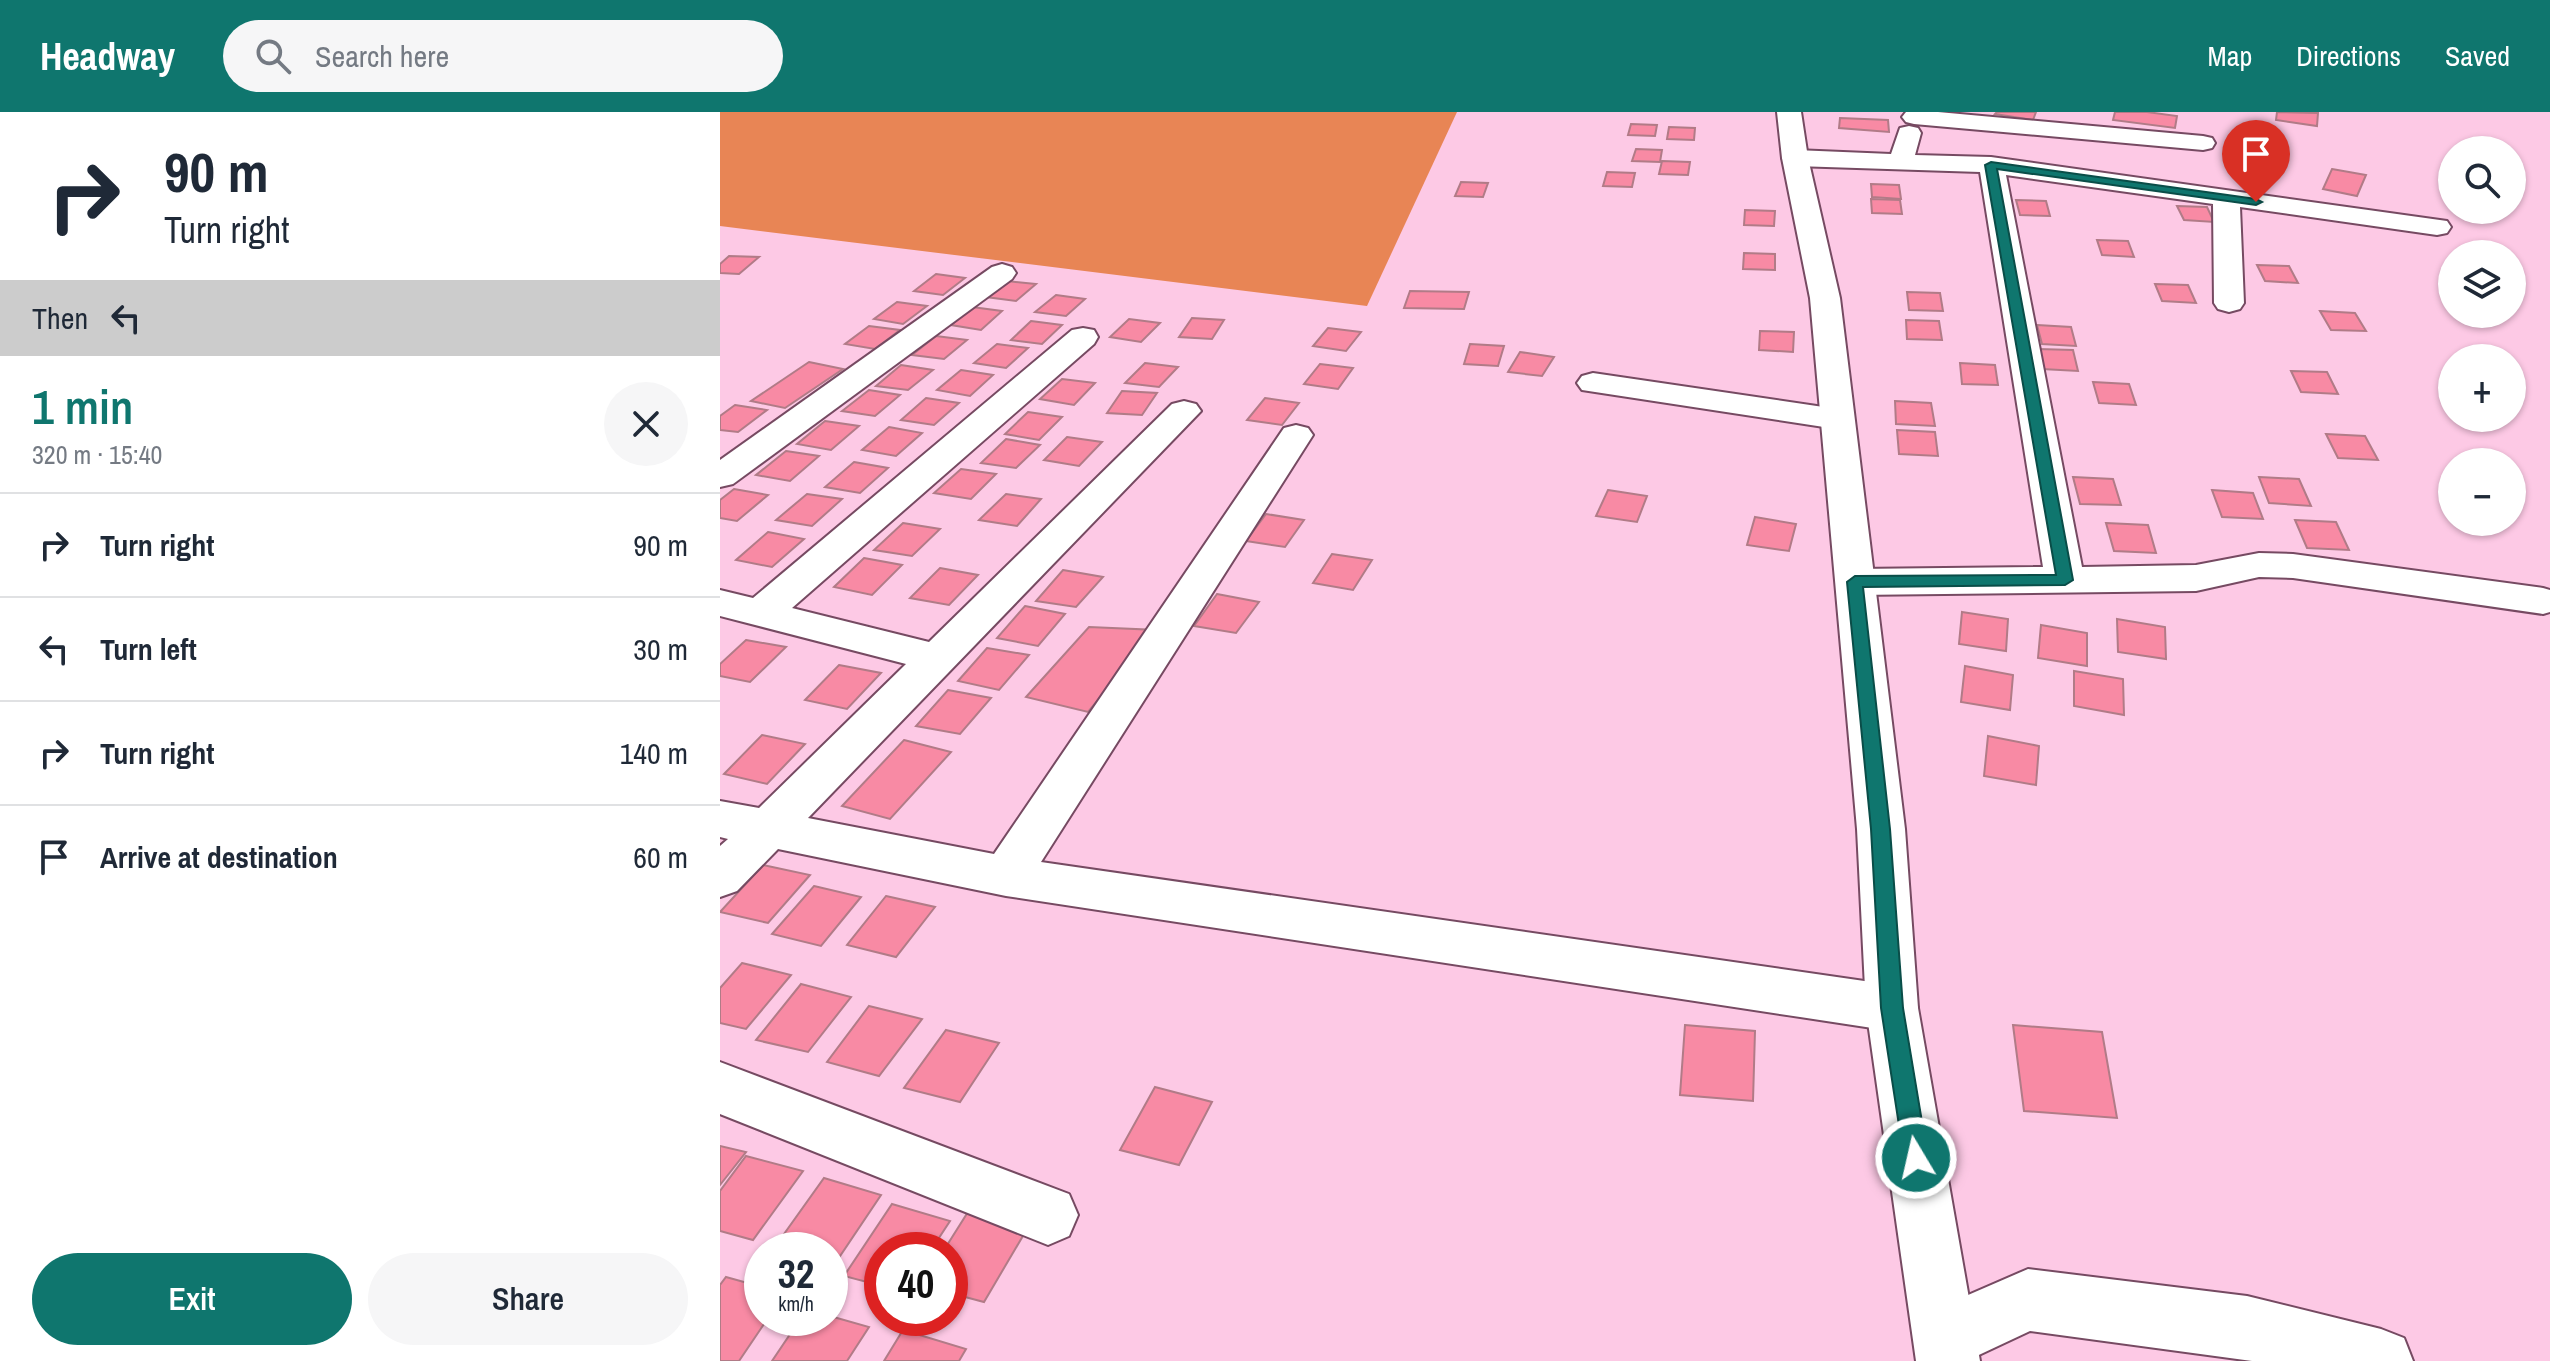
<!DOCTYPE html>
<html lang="en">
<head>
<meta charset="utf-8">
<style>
	body { margin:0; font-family:"Archivo Narrow",sans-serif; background:#f6f6f7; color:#1f2937; height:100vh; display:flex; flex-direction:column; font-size:30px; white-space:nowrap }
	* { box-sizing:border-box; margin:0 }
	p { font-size:26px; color:#747a83 }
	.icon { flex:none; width:44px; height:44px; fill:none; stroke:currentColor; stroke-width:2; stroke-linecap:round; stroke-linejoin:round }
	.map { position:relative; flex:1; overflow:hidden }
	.panel { display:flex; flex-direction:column; background:#fff; width:720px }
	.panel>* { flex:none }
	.top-card { background:#fff; color:#1f2937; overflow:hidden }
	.buttons { position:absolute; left:1718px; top:24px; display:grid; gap:16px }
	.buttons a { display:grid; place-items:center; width:88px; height:88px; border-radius:50%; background:#fff; box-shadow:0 2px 6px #0004; font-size:40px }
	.speed { position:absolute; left:24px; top:1120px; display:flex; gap:16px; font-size:40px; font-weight:700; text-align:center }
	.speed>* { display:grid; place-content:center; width:104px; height:104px; border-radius:50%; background:#fff; box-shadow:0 2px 6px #0004; line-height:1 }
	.speed small { font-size:20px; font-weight:400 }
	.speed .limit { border:12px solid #d22; background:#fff; color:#111 }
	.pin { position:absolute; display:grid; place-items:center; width:68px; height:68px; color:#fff; margin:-82px -34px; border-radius:50% 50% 50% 0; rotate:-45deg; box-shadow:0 0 8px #0007 }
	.pin .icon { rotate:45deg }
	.me { position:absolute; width:88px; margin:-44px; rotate:351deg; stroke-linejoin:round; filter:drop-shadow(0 0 6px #0008) }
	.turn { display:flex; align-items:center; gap:28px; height:168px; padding:0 32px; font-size:36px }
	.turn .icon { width:104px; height:104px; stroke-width:2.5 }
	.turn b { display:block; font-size:56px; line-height:68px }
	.then { display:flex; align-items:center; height:76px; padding:0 32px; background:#0003; gap:16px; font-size:30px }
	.round { display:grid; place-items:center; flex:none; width:84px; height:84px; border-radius:42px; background:#f6f6f7 }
	.head { display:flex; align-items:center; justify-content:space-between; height:136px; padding:0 32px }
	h1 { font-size:48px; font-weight:600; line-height:60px; color:#0f766e }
	.action { display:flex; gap:16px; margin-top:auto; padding:16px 32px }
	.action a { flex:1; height:92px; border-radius:48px; background:#0f766e; color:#fff; font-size:32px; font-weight:600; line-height:92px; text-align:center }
	.action a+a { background:#f6f6f7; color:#1f2937 }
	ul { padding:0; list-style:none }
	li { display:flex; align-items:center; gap:24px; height:104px; padding:0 32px; border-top:2px solid #e0e1e3 }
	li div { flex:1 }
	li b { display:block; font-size:30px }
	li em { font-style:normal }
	header { display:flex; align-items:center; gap:48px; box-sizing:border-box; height:112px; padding:0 40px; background:#0f766e; color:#fff }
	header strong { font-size:38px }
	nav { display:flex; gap:44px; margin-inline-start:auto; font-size:28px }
	.search { width:560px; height:72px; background:#f6f6f7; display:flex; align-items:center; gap:20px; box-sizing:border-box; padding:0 28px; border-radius:44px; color:#747a83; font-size:30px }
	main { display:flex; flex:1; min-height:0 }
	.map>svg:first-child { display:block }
	.forest { fill:#e88555 }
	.building { fill:#f88aa4; stroke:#b17b87; stroke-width:2 }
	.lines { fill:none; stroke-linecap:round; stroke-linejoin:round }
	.minor-casing { stroke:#764a62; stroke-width:4 }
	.tertiary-casing { stroke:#764a62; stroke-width:4 }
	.minor { fill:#fff; fill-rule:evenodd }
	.tertiary { fill:#fff; fill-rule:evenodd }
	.route { fill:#0f766e; stroke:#0a4d48; stroke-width:2 }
</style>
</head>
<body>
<header>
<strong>Headway</strong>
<div class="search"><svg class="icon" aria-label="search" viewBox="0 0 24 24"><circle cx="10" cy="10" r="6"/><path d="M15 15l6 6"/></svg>Search here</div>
<nav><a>Map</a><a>Directions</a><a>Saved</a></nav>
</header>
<main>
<section class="panel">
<div class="top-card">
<div class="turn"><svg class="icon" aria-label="right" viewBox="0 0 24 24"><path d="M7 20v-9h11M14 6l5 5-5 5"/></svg><div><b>90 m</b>Turn right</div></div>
<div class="then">Then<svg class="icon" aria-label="left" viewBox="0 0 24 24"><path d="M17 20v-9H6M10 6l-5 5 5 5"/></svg></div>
</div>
<div class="head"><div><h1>1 min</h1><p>320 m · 15:40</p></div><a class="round"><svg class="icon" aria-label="close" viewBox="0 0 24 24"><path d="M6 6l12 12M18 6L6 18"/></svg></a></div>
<ul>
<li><svg class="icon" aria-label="right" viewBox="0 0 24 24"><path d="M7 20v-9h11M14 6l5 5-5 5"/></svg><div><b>Turn right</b></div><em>90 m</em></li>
<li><svg class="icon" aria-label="left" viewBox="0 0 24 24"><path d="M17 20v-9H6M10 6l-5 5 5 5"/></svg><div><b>Turn left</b></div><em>30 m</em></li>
<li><svg class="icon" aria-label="right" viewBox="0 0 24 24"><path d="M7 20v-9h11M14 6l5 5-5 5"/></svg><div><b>Turn right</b></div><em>140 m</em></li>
<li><svg class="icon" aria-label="arrive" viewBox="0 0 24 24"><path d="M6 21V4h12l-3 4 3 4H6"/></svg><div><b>Arrive at destination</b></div><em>60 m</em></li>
</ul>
<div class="action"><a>Exit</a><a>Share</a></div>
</section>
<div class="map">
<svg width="1830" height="1249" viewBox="0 0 1830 1249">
	<rect width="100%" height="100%" fill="#fdc9e5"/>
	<!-- forest -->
	<polygon class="forest" points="0,0 737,0 647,194 0,114"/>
	<!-- building -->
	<g class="building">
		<polygon points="1277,0 1316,0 1313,8 1275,2"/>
		<polygon points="1395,0 1427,0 1457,4 1455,16 1393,8"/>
		<polygon points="1557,0 1598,1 1597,14 1556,8"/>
		<polygon points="1120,6 1168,8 1169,20 1119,16"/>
		<polygon points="911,12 937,13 935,24 908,23"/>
		<polygon points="949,15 975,16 974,28 947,27"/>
		<polygon points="916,37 942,38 940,50 912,49"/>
		<polygon points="942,49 970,50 968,63 939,62"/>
		<polygon points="1612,57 1646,63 1637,84 1603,77"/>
		<polygon points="887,60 915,61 912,75 883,74"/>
		<polygon points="741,70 768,71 763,85 735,84"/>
		<polygon points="1151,72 1179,73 1181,87 1152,85"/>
		<polygon points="1151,87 1180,88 1182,102 1152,101"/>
		<polygon points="1296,88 1326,89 1330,104 1300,103"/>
		<polygon points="1457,94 1487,95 1494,110 1464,108"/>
		<polygon points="1025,98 1055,99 1054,114 1024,113"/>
		<polygon points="1377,128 1408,129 1414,145 1382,143"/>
		<polygon points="1024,141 1055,142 1055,158 1023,157"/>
		<polygon points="9,144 39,145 19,162 0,161 0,152"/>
		<polygon points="1537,153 1569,154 1578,171 1545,169"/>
		<polygon points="216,162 245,166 223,183 194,179"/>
		<polygon points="287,169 316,172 296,189 266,185"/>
		<polygon points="1435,172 1468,173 1476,191 1442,189"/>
		<polygon points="690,179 749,180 744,197 684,196"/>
		<polygon points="1187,180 1220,181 1223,199 1189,198"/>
		<polygon points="336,183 365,187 346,204 315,200"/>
		<polygon points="177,190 207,194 183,212 154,207"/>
		<polygon points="252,195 282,199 261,218 231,213"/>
		<polygon points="1600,199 1635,201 1646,219 1611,218"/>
		<polygon points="472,206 504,208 492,227 459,225"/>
		<polygon points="409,207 440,211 421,230 390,225"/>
		<polygon points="1186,208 1219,209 1222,228 1187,227"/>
		<polygon points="311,209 342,213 322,232 291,228"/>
		<polygon points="1317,213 1351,215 1356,234 1322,232"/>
		<polygon points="149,214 180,218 155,237 125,232"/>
		<polygon points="608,216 641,220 626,239 593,234"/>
		<polygon points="1040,219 1074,220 1073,240 1039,238"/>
		<polygon points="216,224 247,228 224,247 192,243"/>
		<polygon points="277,232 308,236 286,256 254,251"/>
		<polygon points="750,232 784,234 778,254 744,252"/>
		<polygon points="1318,237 1353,238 1358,259 1322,257"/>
		<polygon points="800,240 834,245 822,264 788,260"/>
		<polygon points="89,250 123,257 65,296 31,289"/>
		<polygon points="425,251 458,255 439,275 405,271"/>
		<polygon points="1240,251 1275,253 1278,273 1242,272"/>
		<polygon points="600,252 633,256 618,277 584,272"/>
		<polygon points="181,253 213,258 188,278 156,274"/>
		<polygon points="241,258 273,263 250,284 217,278"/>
		<polygon points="1571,259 1607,260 1618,282 1581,280"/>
		<polygon points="342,267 375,271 354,293 320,287"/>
		<polygon points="1373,270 1409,272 1416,293 1379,291"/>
		<polygon points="149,278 180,283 155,304 122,299"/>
		<polygon points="402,279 437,281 422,303 387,301"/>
		<polygon points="206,286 239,291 214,313 181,308"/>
		<polygon points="545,286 579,291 562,313 527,308"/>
		<polygon points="1175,289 1211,291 1215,314 1176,312"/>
		<polygon points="15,293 47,298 18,320 0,318 0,304"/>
		<polygon points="308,300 342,305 319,328 285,322"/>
		<polygon points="105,309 139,314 111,338 77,332"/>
		<polygon points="169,315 202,321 176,344 142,338"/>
		<polygon points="1177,318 1215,320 1218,344 1179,342"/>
		<polygon points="1606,322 1645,324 1658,348 1618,346"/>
		<polygon points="347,325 382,330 359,354 324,348"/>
		<polygon points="286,327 320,333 296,356 261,351"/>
		<polygon points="66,339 99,344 70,369 36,363"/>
		<polygon points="134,350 168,356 140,381 105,375"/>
		<polygon points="241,357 276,362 251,387 214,381"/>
		<polygon points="1353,365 1393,367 1401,393 1360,392"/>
		<polygon points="1539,365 1579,367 1591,394 1549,391"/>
		<polygon points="14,377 48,383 17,409 0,406 0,388"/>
		<polygon points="888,378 927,384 917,410 876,404"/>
		<polygon points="1492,378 1533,381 1543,407 1502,405"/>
		<polygon points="87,382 122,387 92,414 56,408"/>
		<polygon points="286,382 321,387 297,414 259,408"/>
		<polygon points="546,402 584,408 565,435 526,429"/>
		<polygon points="1035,405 1076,412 1069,439 1027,433"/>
		<polygon points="1575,408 1616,410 1629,438 1587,436"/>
		<polygon points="183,411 220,417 192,444 154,438"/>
		<polygon points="1386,411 1428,413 1436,441 1394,439"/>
		<polygon points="48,420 84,427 52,455 16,448"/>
		<polygon points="612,442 652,448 633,478 593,471"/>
		<polygon points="144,446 182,453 152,483 114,475"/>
		<polygon points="220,456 258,463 229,493 190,486"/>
		<polygon points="343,458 383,465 356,495 316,489"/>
		<polygon points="497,482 539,490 516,521 474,514"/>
		<polygon points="305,494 345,502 318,534 277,526"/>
		<polygon points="1242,500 1288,507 1286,539 1239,532"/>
		<polygon points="1397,507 1445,515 1446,547 1398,540"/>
		<polygon points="1321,513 1367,521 1367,554 1318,546"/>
		<polygon points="369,515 437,518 368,600 306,585"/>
		<polygon points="26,528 66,535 30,570 0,564 0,552"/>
		<polygon points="267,536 309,543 279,578 238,569"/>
		<polygon points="119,553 161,561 127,597 85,588"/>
		<polygon points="1245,554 1293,563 1290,598 1241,590"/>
		<polygon points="1354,559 1403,567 1404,603 1354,594"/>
		<polygon points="228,578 271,586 240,622 196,614"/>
		<polygon points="42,623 85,632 47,672 4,662"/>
		<polygon points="1268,624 1319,634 1316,673 1264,664"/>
		<polygon points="184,628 231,640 170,707 122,694"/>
		<polygon points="43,753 90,763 48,811 0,800"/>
		<polygon points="94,774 141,785 101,834 52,822"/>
		<polygon points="166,784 215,795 176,845 127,833"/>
		<polygon points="22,851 71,863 26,917 0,911 0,876"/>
		<polygon points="81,872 131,885 88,940 36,928"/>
		<polygon points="149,894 202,907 159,964 107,950"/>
		<polygon points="965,913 1035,919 1033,989 960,983"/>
		<polygon points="1293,913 1382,920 1397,1006 1304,999"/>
		<polygon points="226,918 279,931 240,990 184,976"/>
		<polygon points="435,975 492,990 459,1053 400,1038"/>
		<polygon points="0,1034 26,1040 0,1073"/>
		<polygon points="26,1044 83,1059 33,1128 0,1119 0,1079"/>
		<polygon points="104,1066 161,1083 114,1153 110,1152 110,1138 54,1136"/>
		<polygon points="172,1092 230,1109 211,1138 162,1138 162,1174 124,1164"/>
		<polygon points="248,1100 307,1117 264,1190 230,1181 230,1138 224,1138"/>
		<polygon points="6,1165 42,1175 42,1206 48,1206 19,1249 0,1249 0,1173"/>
		<polygon points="110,1204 149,1215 127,1249 52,1249 81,1206"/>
		<polygon points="183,1218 246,1237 239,1249 164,1249"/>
	</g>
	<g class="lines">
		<!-- minor casing -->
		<g class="minor-casing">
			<g id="minor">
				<polygon points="1186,0 1218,0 1483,24 1492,26 1495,31 1492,36 1483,38 1194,12 1186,10 1182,5"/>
				<polygon points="1189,14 1198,16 1201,21 1195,43 1271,45 1727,109 1731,115 1727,121 1717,123 1520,95 1524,191 1520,197 1509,200 1498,197 1494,191 1493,92 1286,63 1362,455 1476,453 1539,441 1573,442 1823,476 1830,478 1830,500 1823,502 1573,466 1539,465 1476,479 1135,483 1121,479 1116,470 1121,461 1135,457 1323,455 1260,60 1075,54 1066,51 1062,46 1066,41 1075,38 1171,42 1180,16"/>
				<polygon points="282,152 292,155 296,161 292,167 13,372 0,375 0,348 272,155"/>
				<polygon points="363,216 374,218 378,225 374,232 72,496 209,530 452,292 464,289 476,292 481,299 88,706 274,742 564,316 576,313 588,316 593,323 321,750 1172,873 1191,880 1198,896 1191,912 1172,919 286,784 58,737 17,779 0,785 0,734 8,727 0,725 0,689 39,696 186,552 0,504 0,478 33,486 352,218"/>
				<polygon points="873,261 1117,297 1129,300 1134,307 1129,314 1117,317 862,278 857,271 862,264"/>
				<polygon points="0,950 349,1082 358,1103 349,1124 328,1133 0,1002"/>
				<polygon points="1308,1157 1527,1184 1661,1217 1684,1226 1693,1249 1532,1249 1310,1219 1246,1249 1202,1249 1193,1226 1202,1203"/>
			</g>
		</g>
		<!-- tertiary casing -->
		<g class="tertiary-casing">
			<polygon id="tertiary" points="1057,0 1081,0 1088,46 1120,186 1185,717 1198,896 1260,1249 1196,1249 1146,896 1137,717 1090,186 1062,46"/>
		</g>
		<!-- minor -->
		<use href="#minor" class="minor"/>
		<!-- tertiary -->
		<use href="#tertiary" class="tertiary"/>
	</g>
	<!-- route -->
	<polygon class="route" points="1271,50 1536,87 1542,90 1536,93 1277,57 1353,468 1345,473 1143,475 1170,717 1183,896 1208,1046 1205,1054 1196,1058 1188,1054 1184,1046 1161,896 1151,717 1127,470 1135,464 1336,463 1265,53"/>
</svg>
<div class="buttons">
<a><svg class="icon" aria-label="search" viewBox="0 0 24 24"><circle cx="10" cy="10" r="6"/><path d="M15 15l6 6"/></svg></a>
<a><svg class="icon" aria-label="layers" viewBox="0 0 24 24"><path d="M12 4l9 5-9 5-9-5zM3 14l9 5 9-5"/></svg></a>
<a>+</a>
<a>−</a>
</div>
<div class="speed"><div>32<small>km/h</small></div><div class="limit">40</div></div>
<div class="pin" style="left:1536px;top:90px;background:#d93025"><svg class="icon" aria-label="arrive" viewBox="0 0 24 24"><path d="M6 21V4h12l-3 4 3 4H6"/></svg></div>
<svg class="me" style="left:1196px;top:1046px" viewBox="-20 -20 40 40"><circle r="17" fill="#0f766e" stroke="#fff" stroke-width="3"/><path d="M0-11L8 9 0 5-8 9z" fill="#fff"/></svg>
</div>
</main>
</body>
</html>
